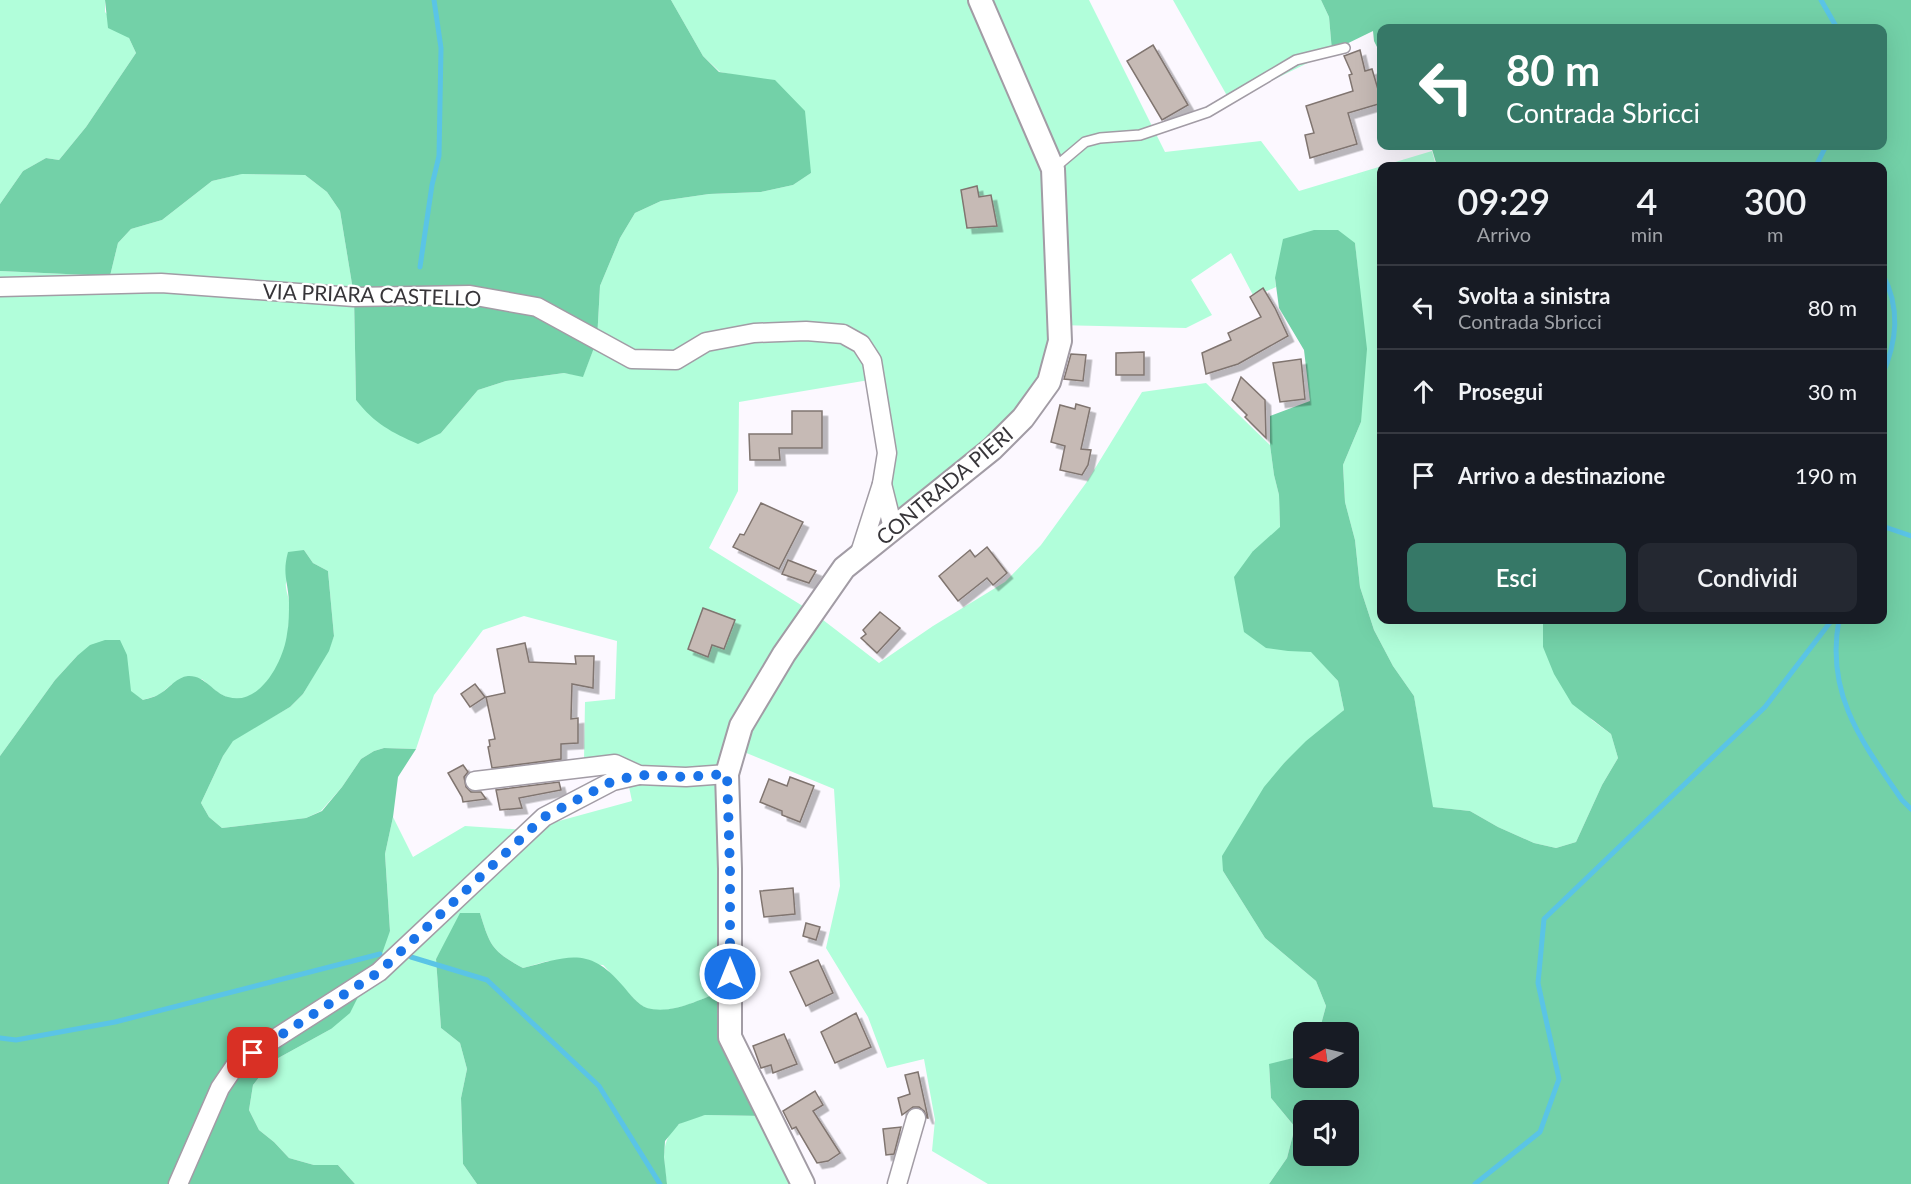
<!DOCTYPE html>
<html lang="it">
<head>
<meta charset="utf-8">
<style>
	body { margin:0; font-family:Lato,sans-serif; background:#242831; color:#f1f3f6; height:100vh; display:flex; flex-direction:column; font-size:22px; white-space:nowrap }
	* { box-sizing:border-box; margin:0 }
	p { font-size:20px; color:#9ea1a6 }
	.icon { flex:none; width:33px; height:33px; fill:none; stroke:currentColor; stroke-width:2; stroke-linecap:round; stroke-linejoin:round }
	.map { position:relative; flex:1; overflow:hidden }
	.sheet { position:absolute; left:1377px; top:162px; width:510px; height:462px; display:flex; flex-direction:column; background:#171b24; border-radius:12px; box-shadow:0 6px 24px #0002 }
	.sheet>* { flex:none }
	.banner { position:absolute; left:1377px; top:24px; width:510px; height:126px; border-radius:12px; box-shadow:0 6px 24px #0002; background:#367867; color:#fff; overflow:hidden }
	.needle { width:39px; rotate:262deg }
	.tools { position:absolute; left:1293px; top:1022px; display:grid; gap:12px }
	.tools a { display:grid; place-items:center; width:66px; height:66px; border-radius:12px; background:#171b24; box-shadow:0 6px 24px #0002; font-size:30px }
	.pin { position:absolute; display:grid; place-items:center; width:51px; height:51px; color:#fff; margin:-26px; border-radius:12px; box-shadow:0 3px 9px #0006 }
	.me { position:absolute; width:66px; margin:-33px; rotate:0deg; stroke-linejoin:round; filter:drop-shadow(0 0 4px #0008) }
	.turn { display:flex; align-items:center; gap:21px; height:126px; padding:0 30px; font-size:27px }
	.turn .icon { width:78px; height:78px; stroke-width:2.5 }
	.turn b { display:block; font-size:42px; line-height:51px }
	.eta { display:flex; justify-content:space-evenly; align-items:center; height:102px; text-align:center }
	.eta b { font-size:36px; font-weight:600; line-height:42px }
	.primary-button { display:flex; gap:12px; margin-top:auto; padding:12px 30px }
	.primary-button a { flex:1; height:69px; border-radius:12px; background:#367867; color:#fff; font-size:24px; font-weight:600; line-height:69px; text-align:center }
	.primary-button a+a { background:#242831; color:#f1f3f6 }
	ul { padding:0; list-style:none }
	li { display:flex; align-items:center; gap:18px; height:84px; padding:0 30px; border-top:2px solid #363941 }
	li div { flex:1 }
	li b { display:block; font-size:22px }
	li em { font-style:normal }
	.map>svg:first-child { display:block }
	.green { fill:#b1feda }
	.forest { fill:#73d1a8; fill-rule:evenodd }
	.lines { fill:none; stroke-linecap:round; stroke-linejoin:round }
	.stream { stroke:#5ac4e6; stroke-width:5 }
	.building { fill:#c6bab5; stroke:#807570; stroke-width:1.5; filter:url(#shadow) }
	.service-casing { stroke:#a29ca5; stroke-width:12 }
	.minor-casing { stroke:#a29ca5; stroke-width:21 }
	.tertiary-casing { stroke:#a29ca5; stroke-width:26 }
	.service { stroke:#fff; stroke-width:9 }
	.minor { stroke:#fff; stroke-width:18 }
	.tertiary { stroke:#fff; stroke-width:22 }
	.route { stroke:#1a73e8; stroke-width:10; stroke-dasharray:0 18 }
	.labels { text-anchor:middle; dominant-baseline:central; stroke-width:4.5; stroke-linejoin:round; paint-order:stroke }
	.street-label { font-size:21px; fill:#373539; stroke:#fff }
</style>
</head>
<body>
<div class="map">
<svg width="1911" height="1184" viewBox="0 0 1911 1184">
	<defs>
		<filter id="shadow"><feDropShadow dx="5.5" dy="5.5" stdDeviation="0" flood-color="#0004"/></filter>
	</defs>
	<rect width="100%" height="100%" fill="#fcf8ff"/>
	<!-- green -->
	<g class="green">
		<polygon points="0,0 105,0 105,12 129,38 136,53 86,127 59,160 46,158 23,171 0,204"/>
		<path d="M 671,0 L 1089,0 L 1165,152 L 1261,141 L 1299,191 L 1432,151 L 1436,166 L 1382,166 L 1382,620 L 1543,620 L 1543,647 L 1592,720 L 1611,734 L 1618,758 L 1602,785 L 1576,842 L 1556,848 L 1534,843 L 1498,827 L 1470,811 L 1432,807 L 1414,696 L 1393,666 L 1374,630 L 1360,587 L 1355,540 L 1345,502 L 1343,465 L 1361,422 L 1359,281 L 1355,243 L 1275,278 L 1276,287 L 1254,297 L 1231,253 L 1191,280 L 1212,315 L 1186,328 L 1056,325 L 1032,407 L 905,518 L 877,517 L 881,378 L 739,402 L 738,491 L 709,548 L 814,613 L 879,663 L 933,626 L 1005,582 L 1041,545 L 1086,483 L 1142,392 L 1206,383 L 1270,445 L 1274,475 L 1279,495 L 1280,528 L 1253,551 L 1288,651 L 1311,651 L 1338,681 L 1344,710 L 1285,762 L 1223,871 L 1265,938 L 1316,981 L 1326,1006 L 1319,1032 L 1304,1032 L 1303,1050 L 1297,1057 L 1269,1065 L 1271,1098 L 1295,1127 L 1287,1158 L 1269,1184 L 988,1184 L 932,1151 L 935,1120 L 924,1059 L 887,1068 L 868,1017 L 826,948 L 840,886 L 834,789 L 732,747 L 724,990 C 701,999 671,1016 646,1008 C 636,1004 613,975 603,965 L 548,961 L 523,968 C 492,951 490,946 480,913 L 447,940 L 436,959 L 441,1028 L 460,1043 L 467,1069 L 461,1098 L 463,1164 L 477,1184 L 355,1184 L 338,1165 L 314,1165 L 289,1158 L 274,1142 L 259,1130 L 249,1110 L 253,1085 L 271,1062 L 331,1029 L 390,931 L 385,854 L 393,817 L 413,857 L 465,826 L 526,830 L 632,801 L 625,768 L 584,761 L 585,702 L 615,699 L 617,641 L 524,616 L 483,630 L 434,695 L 416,749 L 384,748 L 374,751 L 361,759 L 342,787 L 321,811 L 306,818 L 222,828 L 209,817 L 201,803 L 223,756 L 233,740 L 290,707 L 303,694 L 328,651 L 334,636 L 328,571 L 313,563 L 304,550 C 299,560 290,572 286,583 C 285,588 288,595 289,601 C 290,611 289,623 288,633 C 285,660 262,706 229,698 C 219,695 210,686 202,679 L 172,684 L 159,695 L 143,700 L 77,656 L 55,680 L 0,756 L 0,271 L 110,276 L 118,243 L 131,229 L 162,220 L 212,181 L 241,174 L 305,175 L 327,192 L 340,211 L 354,296 L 356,400 L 441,433 L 478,390 L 506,381 L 564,373 L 583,376 L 597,340 L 600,286 L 620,238 L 635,213 L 661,201 L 709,194 L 761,192 L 793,185 L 811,173 L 740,76 L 720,72 L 703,56 Z"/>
		<polygon points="1173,0 1321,0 1329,17 1332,51 1230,101"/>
		<path d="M 705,1115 L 771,1116 L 802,1184 L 667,1184 C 664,1162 659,1141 678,1125 C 684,1120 697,1117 705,1115 Z"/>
	</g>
	<!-- forest -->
	<g class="forest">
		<path d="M 105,0 L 671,0 L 703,56 L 719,72 L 775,80 L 805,111 L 811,173 L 793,185 L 761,192 L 709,194 L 661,201 L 635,213 L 620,238 L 600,286 L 597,340 L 583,377 L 564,373 L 506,381 L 478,390 L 441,433 L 418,444 C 391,432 375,424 356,400 L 354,296 L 340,211 L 327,192 L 305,175 L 242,174 L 212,181 L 162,220 L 131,229 L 118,243 L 110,276 L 0,271 L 0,204 L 23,171 L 46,158 L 59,160 L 86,127 L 136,53 L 129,38 L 108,28 Z"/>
		<path d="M 1321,0 L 1911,0 L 1911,1184 L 1269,1184 L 1287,1158 L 1295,1127 L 1271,1098 L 1269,1064 L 1297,1057 L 1303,1050 L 1304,1077 L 1348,1077 L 1348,1032 L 1319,1032 L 1326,1006 L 1316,981 L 1265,938 L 1223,871 L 1222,856 L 1264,787 L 1285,762 L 1306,741 L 1344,710 L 1338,681 L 1311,652 L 1288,651 L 1266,648 L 1244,632 L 1234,577 L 1253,551 L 1280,527 L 1279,495 L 1274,475 L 1270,445 L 1270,416 L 1310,401 L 1304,350 L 1279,308 L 1275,278 L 1283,239 L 1314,230 L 1338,230 L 1355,243 L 1367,349 L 1361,422 L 1343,465 L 1345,502 L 1355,540 L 1360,587 L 1374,630 L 1393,666 L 1414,696 L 1433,807 L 1470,811 L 1498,827 L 1534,843 L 1556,848 L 1576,842 L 1602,785 L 1618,758 L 1611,734 L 1572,704 L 1554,674 L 1543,647 L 1543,620 L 1882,620 L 1882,166 L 1437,166 L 1431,146 L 1882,146 L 1882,28 L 1382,28 L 1381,55 L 1374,41 L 1373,31 L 1332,51 L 1329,17 ZM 1304,1110 L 1348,1110 L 1348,1155 L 1304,1155 Z"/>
		<path d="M 304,550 L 313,563 L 328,571 L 334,636 L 329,651 L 303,694 L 290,707 L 233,741 L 223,756 L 201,803 L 209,817 L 222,828 L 306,818 L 322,811 L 342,787 L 361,759 L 374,751 L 384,748 L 416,749 L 398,777 L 393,817 L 385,854 L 390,931 L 378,965 L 364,985 L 350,1013 L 331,1029 L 271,1062 L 253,1085 L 249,1110 L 259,1130 L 274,1142 L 289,1158 L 314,1165 L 338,1165 L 355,1184 L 0,1184 L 0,756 L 55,680 L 77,656 L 90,645 L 105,640 L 120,640 L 127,655 L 131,691 L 143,700 C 149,698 156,697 161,693 C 169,688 177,677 188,676 C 205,675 213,693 228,697 C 260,707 284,660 287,634 C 289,624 289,612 289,602 C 288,581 282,574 288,552 Z"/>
		<path d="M 460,913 L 480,913 C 490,946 492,951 523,968 C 568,956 590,946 623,986 C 629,993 638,1005 647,1008 C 672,1015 701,999 724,990 L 771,1116 L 705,1115 L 679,1124 L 665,1141 L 664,1157 L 667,1184 L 477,1184 L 463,1164 L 461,1098 L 467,1069 L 460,1043 L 441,1028 L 436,959 Z"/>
	</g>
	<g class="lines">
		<!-- stream -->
		<g class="stream">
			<polyline points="1821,0 1837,28"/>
			<polyline points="1816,166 1826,146"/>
			<polyline points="420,267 432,185 439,156 441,48 434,0"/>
			<path d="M 1882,273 C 1901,308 1897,341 1882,376"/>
			<polyline points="1882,526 1911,536"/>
			<path d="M 1839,620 C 1825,694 1862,742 1902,800 L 1911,809"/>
			<polyline points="411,957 487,980 599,1086 660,1184"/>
			<polyline points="0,1038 16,1040 115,1022 380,954"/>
			<polyline points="1475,1184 1540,1132 1559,1079 1538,983 1544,919 1765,707 1832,620"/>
		</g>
	</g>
	<!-- building -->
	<g class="building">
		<polygon points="1153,45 1188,105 1162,120 1127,61"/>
		<polygon points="1360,50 1365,71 1372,69 1382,103 1348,113 1357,144 1310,158 1305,135 1314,133 1306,106 1353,91 1349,75 1352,74 1344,56"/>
		<polygon points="977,186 979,197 991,195 997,226 967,228 961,190"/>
		<polygon points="1263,288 1275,308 1288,336 1238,364 1206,374 1202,353 1231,340 1228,333 1261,317 1250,297"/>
		<polygon points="1144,352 1144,375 1116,375 1116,353"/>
		<polygon points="1071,354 1086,355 1083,381 1064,379"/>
		<polygon points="1301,359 1305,399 1280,402 1273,363"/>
		<polygon points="1241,377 1265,400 1266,438 1245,417 1247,415 1232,400"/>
		<polygon points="1076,404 1090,408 1081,449 1091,450 1088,465 1082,475 1060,470 1065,446 1051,442 1060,405 1075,409"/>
		<polygon points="792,411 822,411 822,448 779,448 780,460 750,460 749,434 792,434"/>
		<polygon points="761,503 803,522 779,569 733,547 740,534 744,535"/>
		<polygon points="987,547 1007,573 993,585 987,578 958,601 939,576 970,550 975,557"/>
		<polygon points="788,560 816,571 809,583 782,574"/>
		<polygon points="703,608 735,620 724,649 712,645 708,657 688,649"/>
		<polygon points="880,612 900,628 877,653 861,638 866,634 863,630"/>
		<polygon points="525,643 529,662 576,664 575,656 594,656 593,688 572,684 571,719 578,718 578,743 561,744 561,759 492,768 488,747 490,746 489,740 495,739 486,697 505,693 497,649"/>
		<polygon points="475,684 485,697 470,707 461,694"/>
		<polygon points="463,765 468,772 464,777 466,787 471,792 481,792 486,799 463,802 462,797 448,773"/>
		<polygon points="790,777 814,786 800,822 782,815 782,811 760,802 769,779 787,786"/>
		<polygon points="559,782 561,790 519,798 522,808 500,810 496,790"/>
		<polygon points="793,888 795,914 764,917 760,891"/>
		<polygon points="806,923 820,927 816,940 803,936"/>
		<polygon points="818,960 833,993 806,1006 790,972"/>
		<polygon points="856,1013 871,1047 835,1063 821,1032"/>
		<polygon points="784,1034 797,1064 773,1073 771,1065 761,1068 753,1046"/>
		<polygon points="918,1072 928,1118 927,1118 924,1111 919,1107 913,1107 902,1115 898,1098 910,1094 905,1075"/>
		<polygon points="815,1091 823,1105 813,1111 840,1153 828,1161 817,1163 796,1127 792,1129 783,1111"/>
		<polygon points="901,1127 894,1154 886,1155 883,1129"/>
	</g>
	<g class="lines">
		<!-- service casing -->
		<g class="service-casing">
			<polyline id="service" points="1053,169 1085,142 1100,138 1140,135 1208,112 1296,60 1345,48"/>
		</g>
		<!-- minor casing -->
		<g class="minor-casing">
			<g id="minor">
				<polyline points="0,287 161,283 354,297 470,295 537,307 632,359 676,360 706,342 754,333 806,331 843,334 861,344 872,361 887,453 882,484 859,556"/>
				<polyline points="882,484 893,528"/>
				<polyline points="475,781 615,764 639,775 686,777 727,774"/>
				<polyline points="178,1184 220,1088 237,1063 379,972 544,817 613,781 639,775"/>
				<polyline points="897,1184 916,1118"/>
			</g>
		</g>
		<!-- tertiary casing -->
		<g class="tertiary-casing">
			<polyline id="tertiary" points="803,1184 730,1037 730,869 727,774 741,726 784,654 844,568 992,449 1023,418 1049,382 1060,341 1053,169 980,0"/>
		</g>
		<!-- service -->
		<use href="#service" class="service"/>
		<!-- minor -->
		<use href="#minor" class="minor"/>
		<!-- tertiary -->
		<use href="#tertiary" class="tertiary"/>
	</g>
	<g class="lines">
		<!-- route -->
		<polyline class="route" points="253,1053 379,972 544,817 613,781 639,775 686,777 727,774 730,869 730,974"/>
	</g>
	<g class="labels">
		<!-- street labels -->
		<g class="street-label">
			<text transform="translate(372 294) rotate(2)">VIA PRIARA CASTELLO</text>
			<text transform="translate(944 485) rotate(-40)">CONTRADA PIERI</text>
		</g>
	</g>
</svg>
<div class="tools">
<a><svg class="needle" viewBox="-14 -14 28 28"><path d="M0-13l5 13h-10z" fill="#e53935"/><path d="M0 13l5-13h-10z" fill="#9ea1a6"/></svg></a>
<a><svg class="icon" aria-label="sound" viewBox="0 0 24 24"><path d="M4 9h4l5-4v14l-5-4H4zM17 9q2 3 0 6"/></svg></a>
</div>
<div class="pin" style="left:253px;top:1053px;background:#d93025"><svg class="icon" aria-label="arrive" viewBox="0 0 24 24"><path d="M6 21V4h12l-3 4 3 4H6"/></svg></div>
<svg class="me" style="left:730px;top:974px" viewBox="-20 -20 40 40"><circle r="17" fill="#1a73e8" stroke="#fff" stroke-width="3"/><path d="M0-11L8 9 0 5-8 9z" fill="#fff"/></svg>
<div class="banner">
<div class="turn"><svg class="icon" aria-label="left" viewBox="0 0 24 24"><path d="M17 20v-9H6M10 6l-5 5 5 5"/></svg><div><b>80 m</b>Contrada Sbricci</div></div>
</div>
<section class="sheet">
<div class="eta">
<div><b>09:29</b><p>Arrivo</p></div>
<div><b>4</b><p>min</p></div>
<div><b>300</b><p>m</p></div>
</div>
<ul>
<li><svg class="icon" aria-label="left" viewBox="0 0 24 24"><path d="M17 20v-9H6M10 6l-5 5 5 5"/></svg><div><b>Svolta a sinistra</b><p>Contrada Sbricci</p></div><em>80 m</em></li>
<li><svg class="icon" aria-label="ahead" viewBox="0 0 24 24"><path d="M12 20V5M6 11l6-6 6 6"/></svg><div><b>Prosegui</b></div><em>30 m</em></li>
<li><svg class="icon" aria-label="arrive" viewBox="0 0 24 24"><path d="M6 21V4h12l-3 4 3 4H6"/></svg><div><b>Arrivo a destinazione</b></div><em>190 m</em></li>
</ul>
<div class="primary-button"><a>Esci</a><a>Condividi</a></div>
</section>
</div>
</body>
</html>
